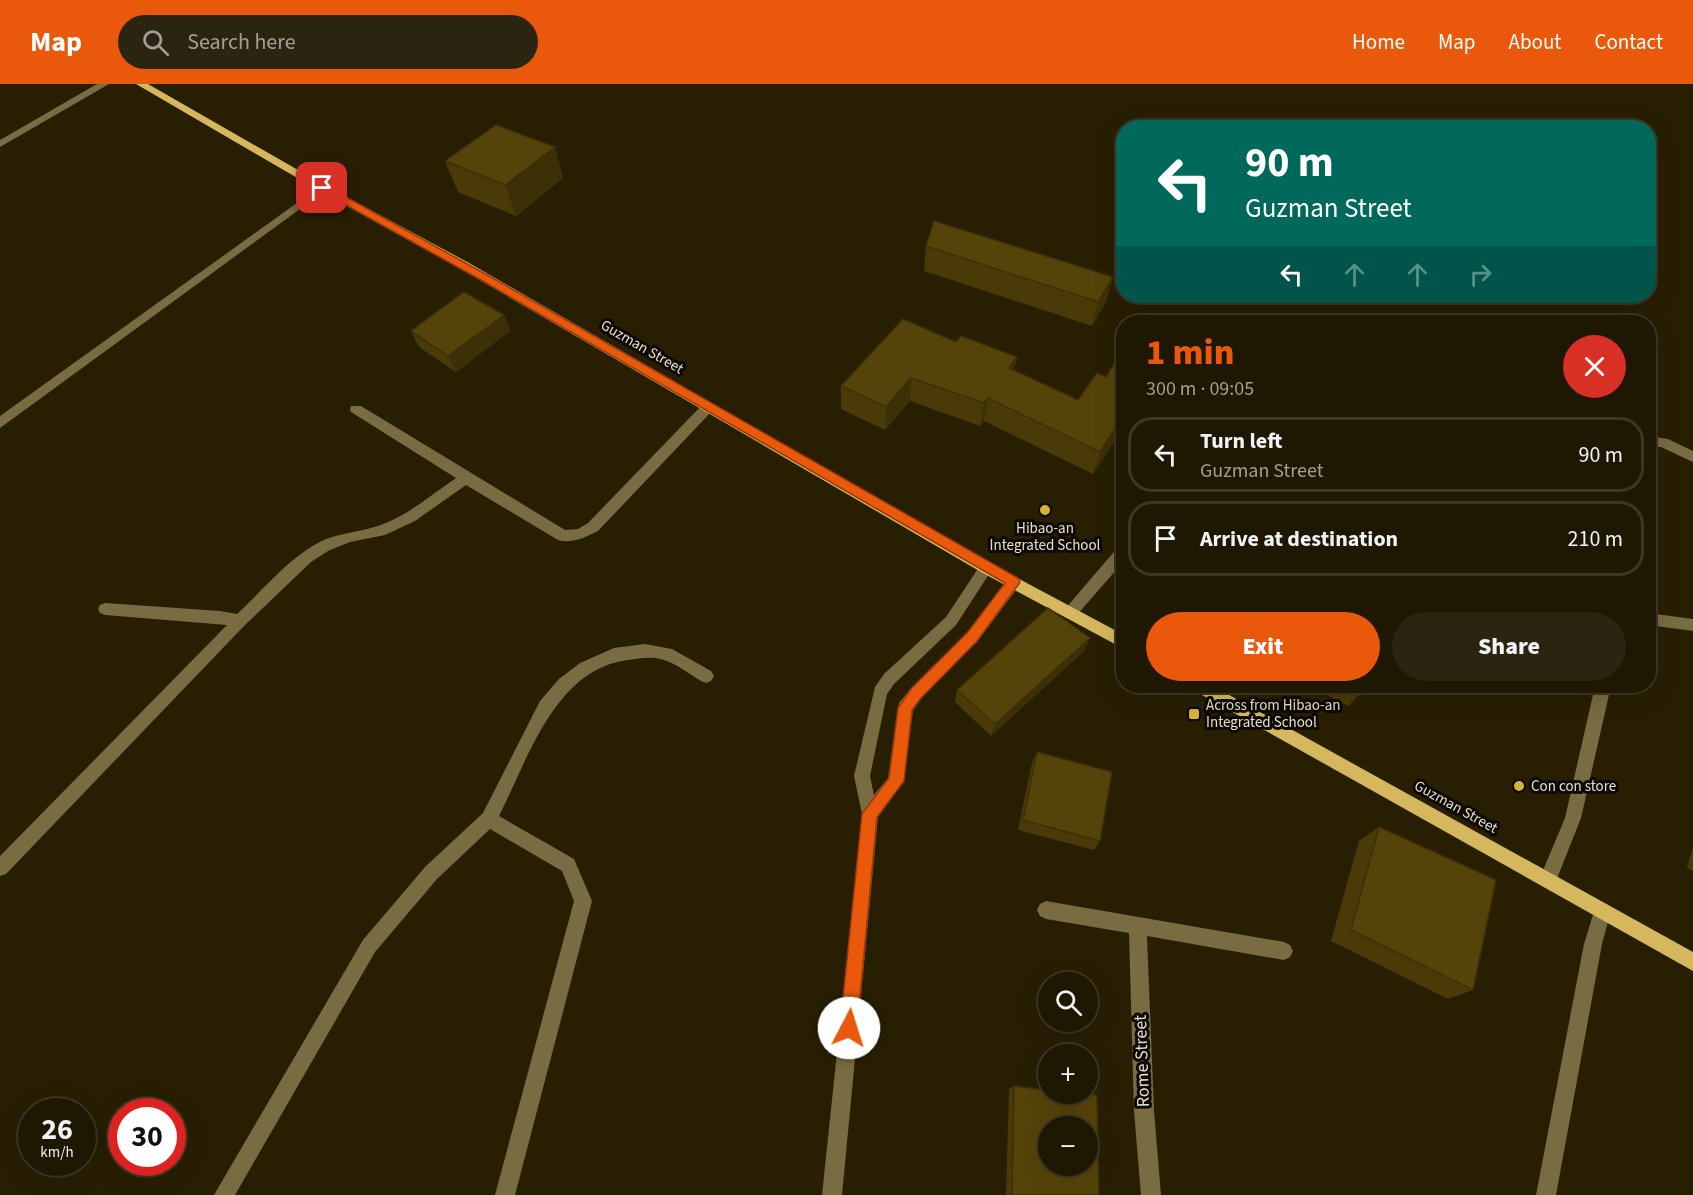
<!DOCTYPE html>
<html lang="en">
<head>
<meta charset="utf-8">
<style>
	body { margin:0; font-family:"Source Sans 3",sans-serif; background:#2b2411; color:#f1f3f6; height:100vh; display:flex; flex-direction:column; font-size:22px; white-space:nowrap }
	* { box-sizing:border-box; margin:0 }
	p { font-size:20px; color:#a19f99 }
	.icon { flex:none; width:33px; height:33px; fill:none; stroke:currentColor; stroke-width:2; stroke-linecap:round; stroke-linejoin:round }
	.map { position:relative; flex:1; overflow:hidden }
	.details { position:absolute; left:1116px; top:231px; width:540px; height:378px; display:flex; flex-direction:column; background:#1e1702; border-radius:24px; box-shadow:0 6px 24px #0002,0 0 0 2px #3c3624 }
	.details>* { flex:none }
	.top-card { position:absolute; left:1116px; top:36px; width:540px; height:183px; border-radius:24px; box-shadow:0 6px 24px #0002,0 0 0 2px #3c3624; background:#00695c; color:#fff; overflow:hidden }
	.tools { position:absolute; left:1038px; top:888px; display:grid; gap:12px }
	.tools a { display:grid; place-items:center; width:60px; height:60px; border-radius:50%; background:#1e1702; box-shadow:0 6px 24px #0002,0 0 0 2px #3c3624; font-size:30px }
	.speed { position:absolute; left:18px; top:1014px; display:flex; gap:12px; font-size:30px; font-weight:700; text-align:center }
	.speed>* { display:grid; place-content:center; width:78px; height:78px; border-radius:50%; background:#1e1702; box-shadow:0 6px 24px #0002,0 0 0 2px #3c3624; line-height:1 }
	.speed small { font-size:15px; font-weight:400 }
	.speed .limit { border:9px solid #d22; background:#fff; color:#111 }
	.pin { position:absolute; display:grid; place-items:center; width:51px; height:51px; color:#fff; margin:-26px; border-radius:12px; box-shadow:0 3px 9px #0006 }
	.me { position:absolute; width:66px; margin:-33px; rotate:5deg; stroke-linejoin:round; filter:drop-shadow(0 0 4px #0008) }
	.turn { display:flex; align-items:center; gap:21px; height:126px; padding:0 30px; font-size:27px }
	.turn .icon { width:78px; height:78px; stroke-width:2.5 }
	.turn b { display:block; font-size:42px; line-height:51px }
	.lanes { display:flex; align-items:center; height:57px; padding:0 30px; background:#0003; justify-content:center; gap:30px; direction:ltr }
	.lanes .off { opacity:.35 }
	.round { display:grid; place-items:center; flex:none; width:63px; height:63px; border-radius:32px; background:#2b2411 }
	.summary { display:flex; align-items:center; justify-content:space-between; height:102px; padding:0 30px }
	h1 { font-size:36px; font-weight:800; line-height:45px; color:#ea580c }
	.button { display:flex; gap:12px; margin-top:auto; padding:12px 30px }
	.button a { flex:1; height:69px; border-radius:36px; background:#ea580c; color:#fff; font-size:24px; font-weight:800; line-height:69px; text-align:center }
	.button a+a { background:#2b2411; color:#f1f3f6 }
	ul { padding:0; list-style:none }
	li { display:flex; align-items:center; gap:18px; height:75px; margin:0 12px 9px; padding:0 18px; border:3px solid #3c3624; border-radius:24px }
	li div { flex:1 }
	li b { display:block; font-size:22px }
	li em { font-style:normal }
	header { display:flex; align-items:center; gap:36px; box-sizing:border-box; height:84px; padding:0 30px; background:#ea580c; color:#fff }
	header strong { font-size:28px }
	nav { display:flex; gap:33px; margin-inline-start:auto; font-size:21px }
	.search { width:420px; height:54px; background:#2b2411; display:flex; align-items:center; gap:15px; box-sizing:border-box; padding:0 21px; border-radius:33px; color:#a19f99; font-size:22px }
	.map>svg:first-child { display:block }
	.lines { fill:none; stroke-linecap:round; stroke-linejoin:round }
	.minor { fill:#796b42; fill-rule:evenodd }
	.major { fill:#d5b75d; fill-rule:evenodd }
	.wall { fill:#493a08 }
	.shaded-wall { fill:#3c3006 }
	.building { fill:#554409; stroke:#3c3006; stroke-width:1.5; fill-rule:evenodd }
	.route { fill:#ea580c; stroke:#983908; stroke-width:1.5 }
	.poi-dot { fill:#d9b334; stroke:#0d0902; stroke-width:2 }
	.labels { text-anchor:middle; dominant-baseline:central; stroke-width:6; stroke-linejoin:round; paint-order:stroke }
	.street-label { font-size:15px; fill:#e4dfce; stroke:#0d0902 }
	.poi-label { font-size:15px; fill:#e4dfce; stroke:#0d0902; text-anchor:start }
	.near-street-label { font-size:18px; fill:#e4dfce; stroke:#0d0902 }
</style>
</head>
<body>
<header>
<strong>Map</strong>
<div class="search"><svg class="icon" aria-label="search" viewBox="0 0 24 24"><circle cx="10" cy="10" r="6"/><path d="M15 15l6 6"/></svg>Search here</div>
<nav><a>Home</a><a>Map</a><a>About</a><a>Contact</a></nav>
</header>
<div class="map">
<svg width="1693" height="1111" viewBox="0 0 1693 1111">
	<rect width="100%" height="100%" fill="#281f03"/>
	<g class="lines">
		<!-- minor -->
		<g class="minor">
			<polygon points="97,0 109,0 0,63 0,56"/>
			<polygon points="322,101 327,104 326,106 0,344 0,332"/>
			<path d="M 709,317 L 715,322 L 714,325 L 598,447 C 586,453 572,460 558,456 L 466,401 L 415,437 L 385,451 L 350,458 L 328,467 L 311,478 L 245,541 L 6,790 L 0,792 L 0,772 L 227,541 L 105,531 L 100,529 L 98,525 L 100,521 L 105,519 L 220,527 L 237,530 C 262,507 286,477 316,460 C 335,449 357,449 378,442 C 406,433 431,411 456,394 L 351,328 L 350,325 L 351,322 L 361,322 L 565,446 L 578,445 L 588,439 L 704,319 Z"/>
			<polygon points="1648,352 1668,355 1693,367 1693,378 1661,363 1648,362"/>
			<polygon points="1124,460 1124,477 1075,533 1070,535 1065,533 1063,529 1065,525 1119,462"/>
			<polygon points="986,478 991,480 993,484 956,541 894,600 887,610 870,692 874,711 888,694 899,619 911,604 967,548 1009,494 1019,494 1021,498 1019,502 977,558 921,614 913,626 904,697 878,733 842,1111 822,1111 862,730 854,692 875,603 884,590 946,533 981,480"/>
			<polygon points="1648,529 1693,535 1693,547 1648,541"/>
			<path d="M 645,560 L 672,565 L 711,587 L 714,592 L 711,597 L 706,599 L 701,597 C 689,590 677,580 664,576 C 653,572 640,574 628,576 C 555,585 528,675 499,732 L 574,775 L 592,817 L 515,1111 L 495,1111 L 574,817 L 562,787 L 490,745 L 437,795 L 375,868 L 235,1111 L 214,1111 L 363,856 L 425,783 L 483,729 L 540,617 L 559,595 L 580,579 L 614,564 Z"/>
			<polygon points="1595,602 1611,602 1581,734 1554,802 1548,805 1542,802 1539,796 1565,734"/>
			<polygon points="1046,817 1284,858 1290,861 1293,867 1290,873 1284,876 1147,852 1154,1027 1161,1111 1141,1111 1134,1027 1129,849 1046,835 1040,832 1037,826 1040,820"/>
			<polygon points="1602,818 1608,821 1611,827 1602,860 1556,1111 1536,1111 1584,860 1596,821"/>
		</g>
		<!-- major -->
		<g class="major">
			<polygon points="136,0 148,0 326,102 469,179 991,480 1124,551 1124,565 981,488 461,185 318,106"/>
			<polygon points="1192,602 1213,602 1693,868 1693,887 1195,607"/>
		</g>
	</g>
	<!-- wall -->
	<g class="wall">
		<polygon points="555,63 563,94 516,132 458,108 445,77"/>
		<polygon points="926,162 1113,193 1106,217 1092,242 924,187"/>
		<polygon points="504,231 510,247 456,288 419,263 411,247"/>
		<polygon points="956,258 1017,273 1014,286 1124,342 1093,390 984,337 980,342 910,317 885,346 841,325 841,302"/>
		<polygon points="1084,567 991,652 955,618 957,606"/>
		<polygon points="1310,602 1367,602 1364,606 1348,622"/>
		<polygon points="1037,668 1100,757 1094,766 1018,746 1032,679"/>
		<polygon points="1379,743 1473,906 1448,915 1331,857 1359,757"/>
		<polygon points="1693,763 1693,787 1687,784"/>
		<polygon points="1014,1002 1099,1111 1006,1111 1009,1005"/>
	</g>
	<!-- shaded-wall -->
	<g class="shaded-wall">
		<polygon points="555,63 563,94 516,132 505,101"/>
		<polygon points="1113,193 1106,217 1092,242 1098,218"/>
		<polygon points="504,231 510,247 456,288 448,272"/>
		<polygon points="1017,273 1012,296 1009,284"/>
		<polygon points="911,294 910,317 885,346 886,323"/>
		<polygon points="988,314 984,337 980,342 984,319"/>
		<polygon points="1124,331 1124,342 1093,390 1100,368"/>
		<polygon points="1090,554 1084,567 991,652 995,640"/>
	</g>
	<!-- building -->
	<g class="building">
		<polygon points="496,41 555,63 505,101 445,77"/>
		<polygon points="934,137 1113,193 1098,218 926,162"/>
		<polygon points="464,208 504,231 448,272 411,247"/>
		<polygon points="903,235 956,258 961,252 1017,273 1009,284 1078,316 1097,289 1106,293 1124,263 1124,331 1100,368 988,314 984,319 911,294 886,323 841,302"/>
		<polygon points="1048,524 1090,554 995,640 957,606"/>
		<polygon points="1356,602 1367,602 1364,606"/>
		<polygon points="1037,668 1112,688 1100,757 1023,736"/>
		<polygon points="1379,743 1496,796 1473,906 1351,846"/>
		<path d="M 1014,1002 L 1048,1006 L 1048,1010 L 1081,1010 L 1097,1011 L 1099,1111 L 1012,1111 ZM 1048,1042 L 1088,1042 L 1088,1082 L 1048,1082 Z"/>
	</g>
	<!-- route -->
	<polygon class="route" points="319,102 326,102 489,192 1018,494 1020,498 1018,501 977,557 921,614 912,626 904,697 877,733 857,944 855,950 849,953 843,950 840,944 862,730 889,694 898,624 911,605 968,548 1005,499 481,196 319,106"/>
	<!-- markers -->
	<g class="poi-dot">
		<circle cx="1045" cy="426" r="6"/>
		<rect x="1188" y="624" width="12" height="12" rx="3"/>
		<circle cx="1519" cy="702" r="6"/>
	</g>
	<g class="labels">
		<!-- street labels -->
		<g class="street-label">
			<text transform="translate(642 263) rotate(30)">Guzman Street</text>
			<text transform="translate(1456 723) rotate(29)">Guzman Street</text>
		</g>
		<!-- poi labels -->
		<g class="poi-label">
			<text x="1045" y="444" text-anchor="middle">Hibao-an<tspan x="1045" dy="17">Integrated School</tspan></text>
			<text x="1206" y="621">Across from Hibao-an<tspan x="1206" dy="17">Integrated School</tspan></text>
			<text x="1531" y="702">Con con store</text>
		</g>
		<!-- near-street labels -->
		<g class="near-street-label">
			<text transform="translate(1142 977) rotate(-92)">Rome Street</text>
		</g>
	</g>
</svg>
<div class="tools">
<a><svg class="icon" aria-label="search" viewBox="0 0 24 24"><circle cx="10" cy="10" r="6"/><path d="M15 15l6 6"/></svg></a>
<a>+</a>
<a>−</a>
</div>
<div class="speed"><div>26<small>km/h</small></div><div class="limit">30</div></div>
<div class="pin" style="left:322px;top:104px;background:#d93025"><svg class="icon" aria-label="arrive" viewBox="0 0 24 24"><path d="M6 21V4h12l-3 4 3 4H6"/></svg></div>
<svg class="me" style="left:849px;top:944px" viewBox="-20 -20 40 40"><circle r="19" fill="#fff"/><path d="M0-13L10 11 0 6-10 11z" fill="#ea580c"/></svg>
<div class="top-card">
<div class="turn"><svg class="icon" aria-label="left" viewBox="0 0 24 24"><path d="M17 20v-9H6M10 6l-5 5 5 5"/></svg><div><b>90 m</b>Guzman Street</div></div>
<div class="lanes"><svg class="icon" aria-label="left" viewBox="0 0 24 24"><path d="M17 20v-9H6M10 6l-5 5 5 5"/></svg><svg class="icon off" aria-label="ahead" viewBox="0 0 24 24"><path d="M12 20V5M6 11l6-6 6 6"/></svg><svg class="icon off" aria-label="ahead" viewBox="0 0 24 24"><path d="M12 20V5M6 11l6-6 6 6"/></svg><svg class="icon off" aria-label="right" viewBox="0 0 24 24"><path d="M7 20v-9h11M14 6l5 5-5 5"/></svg></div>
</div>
<section class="details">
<div class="summary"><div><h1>1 min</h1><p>300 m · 09:05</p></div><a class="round" style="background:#d93025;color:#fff"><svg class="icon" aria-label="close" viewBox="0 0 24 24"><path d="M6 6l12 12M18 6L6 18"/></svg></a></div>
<ul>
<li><svg class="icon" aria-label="left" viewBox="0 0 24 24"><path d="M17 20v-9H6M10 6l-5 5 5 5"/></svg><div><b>Turn left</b><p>Guzman Street</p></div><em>90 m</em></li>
<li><svg class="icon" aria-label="arrive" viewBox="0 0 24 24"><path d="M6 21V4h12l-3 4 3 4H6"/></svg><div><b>Arrive at destination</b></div><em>210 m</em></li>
</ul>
<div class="button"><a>Exit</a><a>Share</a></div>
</section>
</div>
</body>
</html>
